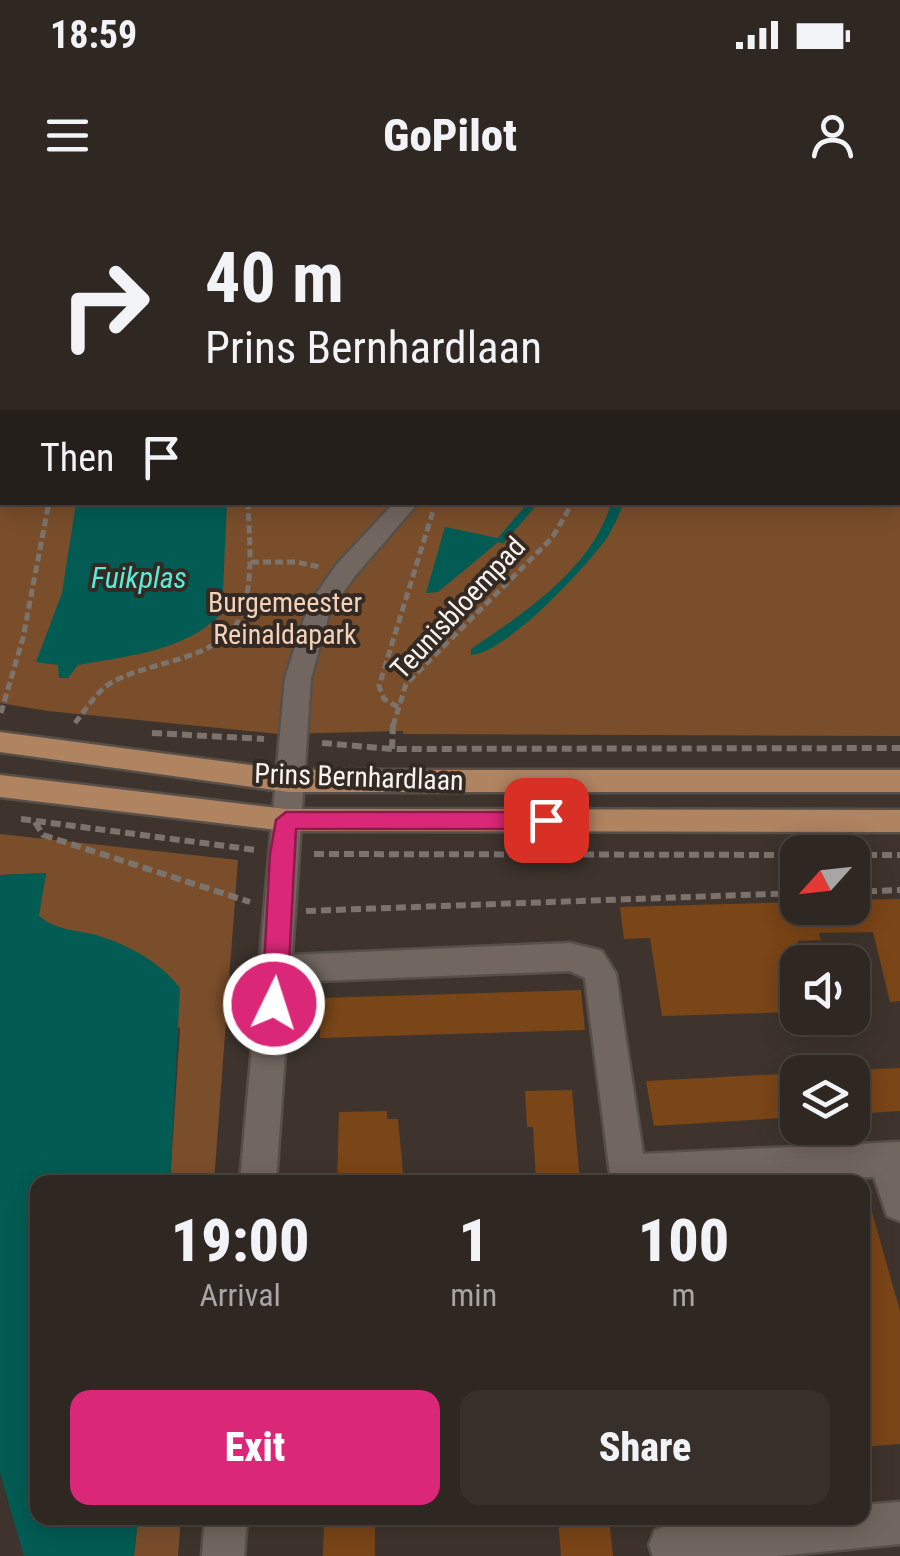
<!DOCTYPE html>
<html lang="en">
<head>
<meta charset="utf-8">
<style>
	body { margin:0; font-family:"Roboto Condensed",sans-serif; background:#362f2a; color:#f1f3f6; height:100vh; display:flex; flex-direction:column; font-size:38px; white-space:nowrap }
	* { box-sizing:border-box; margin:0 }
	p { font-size:32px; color:#a7a5a5 }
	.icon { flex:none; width:55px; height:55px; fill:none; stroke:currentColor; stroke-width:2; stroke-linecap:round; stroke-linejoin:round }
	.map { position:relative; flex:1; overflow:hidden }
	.side { position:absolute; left:30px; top:975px; width:840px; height:350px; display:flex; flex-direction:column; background:#2e2722; border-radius:20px; box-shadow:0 5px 25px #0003,0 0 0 2px #494440 }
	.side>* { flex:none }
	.top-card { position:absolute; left:0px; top:0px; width:900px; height:305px; box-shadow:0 5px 25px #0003,0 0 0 2px #494440; background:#2e2722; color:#f1f3f6; overflow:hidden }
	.needle { width:65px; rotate:243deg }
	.buttons { position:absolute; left:780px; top:635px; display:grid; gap:20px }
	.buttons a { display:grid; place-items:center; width:90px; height:90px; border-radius:20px; background:#2e2722; box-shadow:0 5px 25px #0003,0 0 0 2px #494440; font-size:50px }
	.pin { position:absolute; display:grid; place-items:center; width:85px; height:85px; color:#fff; margin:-42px; border-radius:20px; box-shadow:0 5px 15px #0006 }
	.me { position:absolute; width:110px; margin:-55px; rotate:4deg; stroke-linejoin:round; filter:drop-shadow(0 0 8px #0008) }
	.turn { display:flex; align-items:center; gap:35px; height:210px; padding:0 40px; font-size:45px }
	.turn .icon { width:130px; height:130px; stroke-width:2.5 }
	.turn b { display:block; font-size:70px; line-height:85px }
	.then { display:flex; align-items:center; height:95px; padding:0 40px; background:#0003; gap:20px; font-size:38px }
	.eta { display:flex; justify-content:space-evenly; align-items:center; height:170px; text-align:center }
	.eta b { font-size:60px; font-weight:800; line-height:70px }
	.action { display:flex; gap:20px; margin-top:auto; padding:20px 40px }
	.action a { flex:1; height:115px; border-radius:20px; background:#db2777; color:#fff; font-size:40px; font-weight:800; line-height:115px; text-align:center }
	.action a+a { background:#362f2a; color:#f1f3f6 }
	.status { display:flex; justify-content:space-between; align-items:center; height:70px; padding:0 50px; background:#2e2722; direction:ltr }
	.status svg { height:28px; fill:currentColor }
	header { display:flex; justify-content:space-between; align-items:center; height:130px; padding:0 40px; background:#2e2722; font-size:45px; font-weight:800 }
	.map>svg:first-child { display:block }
	.green { fill:#7a4e2b }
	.water { fill:#025c54 }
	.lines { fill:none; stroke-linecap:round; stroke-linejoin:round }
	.stream { stroke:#025c54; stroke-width:8 }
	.building { fill:#7a4517 }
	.minor-casing { stroke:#57504a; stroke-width:5 }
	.major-casing { stroke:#57504a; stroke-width:5 }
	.path-far2 { stroke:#7c736d; stroke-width:4; stroke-dasharray:6 4; stroke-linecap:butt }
	.path-far1 { stroke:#7c736d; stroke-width:5; stroke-dasharray:8 4; stroke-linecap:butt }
	.path { stroke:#7c736d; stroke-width:6; stroke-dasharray:10 5; stroke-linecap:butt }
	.minor { fill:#726760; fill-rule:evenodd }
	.major { fill:#b08361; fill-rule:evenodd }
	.route { fill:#db2777; stroke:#8e194d; stroke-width:2.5 }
	.labels { text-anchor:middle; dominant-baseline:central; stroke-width:8; stroke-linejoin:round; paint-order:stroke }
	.park-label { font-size:28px; fill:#f4d2ba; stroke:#332a24 }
	.street-label { font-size:28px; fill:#f9f3ef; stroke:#332a24 }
	.water-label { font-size:30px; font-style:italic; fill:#5ce9d8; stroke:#332a24 }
</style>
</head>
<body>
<div class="status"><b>18:59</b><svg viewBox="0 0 49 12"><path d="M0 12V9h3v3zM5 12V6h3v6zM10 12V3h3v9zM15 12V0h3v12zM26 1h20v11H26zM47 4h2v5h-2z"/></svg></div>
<header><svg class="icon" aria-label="menu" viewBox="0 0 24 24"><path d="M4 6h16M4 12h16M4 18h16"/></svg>GoPilot<svg class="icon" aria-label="person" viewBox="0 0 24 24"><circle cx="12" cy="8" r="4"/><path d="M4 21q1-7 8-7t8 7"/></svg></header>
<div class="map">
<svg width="900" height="1356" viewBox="0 0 900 1356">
	<rect width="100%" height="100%" fill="#3e342d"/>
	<!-- green -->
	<g class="green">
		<polygon points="81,0 900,0 900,536 403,534 403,531 279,534 48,511 0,503 0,126 2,302 898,302 898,2"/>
		<polygon points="0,634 238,660 214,982 170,982 180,829 99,736 56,729 38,716 46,673 0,675"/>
		<polygon points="138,1318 181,1318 178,1356 134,1356"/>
	</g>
	<!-- water -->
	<g class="water">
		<path d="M 76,303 L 227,303 L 222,413 C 186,451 128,456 78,465 L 68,478 L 59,478 L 58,465 L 36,462 L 62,393 Z"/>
		<path d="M 611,303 L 624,303 C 619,314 614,327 607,338 C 584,369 509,451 471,455 L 471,449 C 524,413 593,368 611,303 Z"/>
		<polygon points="445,327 502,339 438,392 426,393"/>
		<path d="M 46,673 L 39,716 C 59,732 76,729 99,736 C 131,746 161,763 180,788 L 170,982 L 38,982 L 38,1318 L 138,1318 L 134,1356 L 24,1356 L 0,1273 L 0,675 Z"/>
	</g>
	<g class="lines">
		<!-- stream -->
		<polyline class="stream" points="502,339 534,302"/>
	</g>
	<!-- building -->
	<g class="building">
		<polygon points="900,699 900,801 890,802 873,732 819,733 821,740 798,741 798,812 662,816 650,738 624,739 620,707 798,702 798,708 852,708 852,700"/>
		<polygon points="581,790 585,830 320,838 321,798"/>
		<polygon points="900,868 900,911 852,914 852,870"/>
		<polygon points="798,873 798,917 654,926 646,881"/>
		<polygon points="572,890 580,982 536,982 533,927 527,927 525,891"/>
		<polygon points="387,911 387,919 398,919 404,982 337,982 339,912"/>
		<polygon points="870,1005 900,1111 900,1244 862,1247 862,1006"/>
		<polygon points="324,1318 375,1318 375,1356 323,1356"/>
		<polygon points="558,1318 609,1318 613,1356 561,1356"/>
	</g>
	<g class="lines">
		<!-- minor casing -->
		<g class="minor-casing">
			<g id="minor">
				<polygon points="395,302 419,302 355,376 330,411 311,478 292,755 570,743 602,751 616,774 643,954 900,942 900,1021 887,1016 874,977 767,982 611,982 585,778 570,771 290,782 276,982 240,982 285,478 309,404 337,364"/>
				<path d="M 900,1302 L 900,1344 L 777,1356 L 653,1356 L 649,1345 L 655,1330 C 711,1307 802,1318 862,1318 L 862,1305 Z"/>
				<polygon points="205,1318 247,1318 244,1356 202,1356"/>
			</g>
		</g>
		<!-- major casing -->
		<g class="major-casing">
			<g id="major">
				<polygon points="0,532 289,570 900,570 900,592 289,592 0,552"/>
				<polygon points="0,575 286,609 900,610 900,632 286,631 0,597"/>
			</g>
		</g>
		<!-- path-far2 -->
		<g class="path-far2">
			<polyline points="707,0 712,2"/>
			<polyline points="635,2 649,0"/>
		</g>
		<!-- path-far1 -->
		<g class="path-far1">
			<polyline points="251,362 296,362 320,367"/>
			<polyline points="398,507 384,499 379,486 433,311"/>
			<polyline points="1,513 23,438 49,302"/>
			<path d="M 75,523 C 84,512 94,496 105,487 C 141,459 227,464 243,410 C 254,376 249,338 248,302"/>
			<polyline points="393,526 406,484 552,338 573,302"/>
		</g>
		<!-- path -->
		<g class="path">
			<polyline points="152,533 264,539"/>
			<polyline points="322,543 392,549 900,548"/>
			<polyline points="392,549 393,524"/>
			<polyline points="21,619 256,650"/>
			<polyline points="35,622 43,635 250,702"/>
			<polyline points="314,654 798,655"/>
			<polyline points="852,655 900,655"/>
			<polyline points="852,692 900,690"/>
			<polyline points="306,711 798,693"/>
		</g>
		<!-- minor -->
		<use href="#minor" class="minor"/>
		<!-- major -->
		<use href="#major" class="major"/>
	</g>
	<!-- route -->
	<polygon class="route" points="286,612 546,612 557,620 546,629 296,629 287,804 283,812 274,815 266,812 262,804 270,654 276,620"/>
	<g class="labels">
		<!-- park labels -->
		<g class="park-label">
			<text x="285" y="402">Burgemeester<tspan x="285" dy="32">Reinaldapark</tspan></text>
		</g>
		<!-- street labels -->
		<g class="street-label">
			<text transform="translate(458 408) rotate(-47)">Teunisbloempad</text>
			<text transform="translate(359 577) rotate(2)">Prins Bernhardlaan</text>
		</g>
		<!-- water labels -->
		<g class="water-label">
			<text x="139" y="377">Fuikplas</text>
		</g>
	</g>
</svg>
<div class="buttons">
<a><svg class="needle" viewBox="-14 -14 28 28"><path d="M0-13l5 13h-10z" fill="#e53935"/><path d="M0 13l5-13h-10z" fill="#a7a5a5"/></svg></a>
<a><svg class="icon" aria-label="sound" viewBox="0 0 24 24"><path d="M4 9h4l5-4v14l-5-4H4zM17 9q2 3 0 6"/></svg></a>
<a><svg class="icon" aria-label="layers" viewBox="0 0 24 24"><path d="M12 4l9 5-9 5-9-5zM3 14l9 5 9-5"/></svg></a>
</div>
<div class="pin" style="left:546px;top:620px;background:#d93025"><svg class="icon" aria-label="arrive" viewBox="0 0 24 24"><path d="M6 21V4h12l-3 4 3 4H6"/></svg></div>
<svg class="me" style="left:274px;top:804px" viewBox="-20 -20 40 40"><circle r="17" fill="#db2777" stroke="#fff" stroke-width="3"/><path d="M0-11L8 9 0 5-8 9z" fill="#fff"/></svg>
<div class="top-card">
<div class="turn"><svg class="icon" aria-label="right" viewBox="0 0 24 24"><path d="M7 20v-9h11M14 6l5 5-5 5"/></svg><div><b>40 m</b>Prins Bernhardlaan</div></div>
<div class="then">Then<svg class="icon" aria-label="arrive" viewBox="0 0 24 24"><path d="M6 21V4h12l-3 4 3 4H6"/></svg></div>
</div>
<section class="side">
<div class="eta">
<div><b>19:00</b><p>Arrival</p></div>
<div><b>1</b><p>min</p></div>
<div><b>100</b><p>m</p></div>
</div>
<div class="action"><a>Exit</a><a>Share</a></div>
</section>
</div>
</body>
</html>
